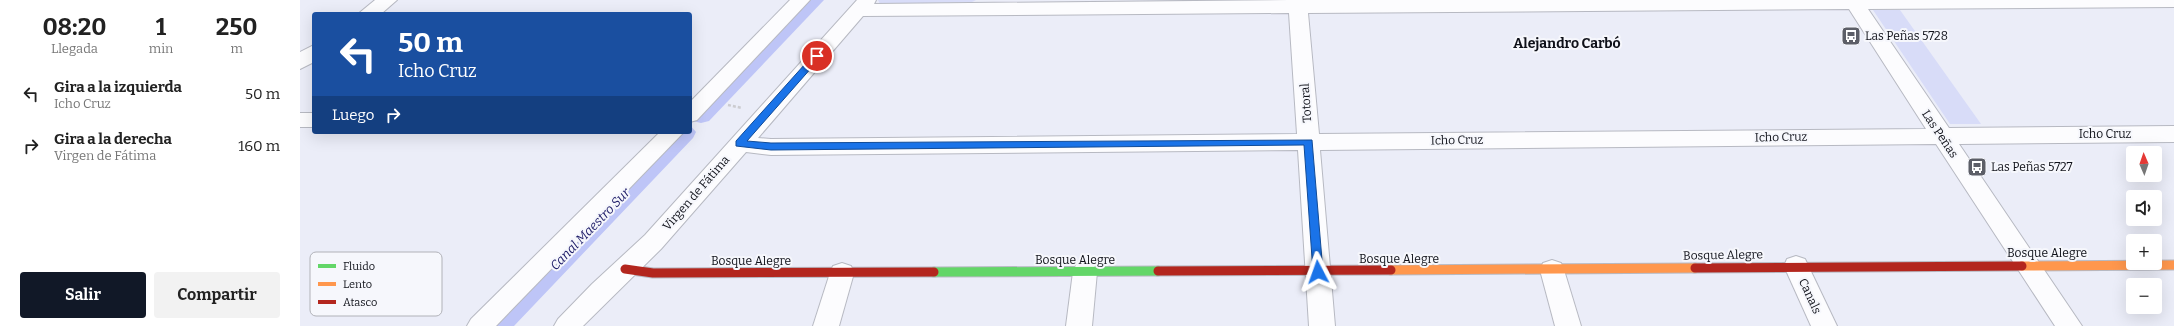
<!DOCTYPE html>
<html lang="es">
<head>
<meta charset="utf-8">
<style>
	body { margin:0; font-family:Bitter,serif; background:#f2f2f2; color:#222; height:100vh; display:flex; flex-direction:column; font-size:15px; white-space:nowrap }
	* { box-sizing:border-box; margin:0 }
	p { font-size:13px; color:#767676 }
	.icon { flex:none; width:22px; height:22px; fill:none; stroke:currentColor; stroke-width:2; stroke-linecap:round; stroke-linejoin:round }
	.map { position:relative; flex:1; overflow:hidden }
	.sheet { display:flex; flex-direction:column; background:#fff; width:300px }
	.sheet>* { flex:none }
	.banner { position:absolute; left:12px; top:12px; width:380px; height:122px; border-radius:4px; box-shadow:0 4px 16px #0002; background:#1a4fa0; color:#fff; overflow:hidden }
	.needle { width:26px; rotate:358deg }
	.fabs { position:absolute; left:1826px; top:146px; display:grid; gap:8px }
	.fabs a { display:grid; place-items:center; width:36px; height:36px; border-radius:4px; background:#fff; box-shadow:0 4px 16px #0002; font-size:20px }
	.pin { position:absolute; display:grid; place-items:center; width:34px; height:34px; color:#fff; margin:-17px; border:2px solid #fff; border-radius:50%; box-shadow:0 1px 4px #0007 }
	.me { position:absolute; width:44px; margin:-22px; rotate:356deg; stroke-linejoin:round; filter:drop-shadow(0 0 3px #0008) }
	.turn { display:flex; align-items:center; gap:14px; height:84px; padding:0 20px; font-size:18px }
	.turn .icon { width:52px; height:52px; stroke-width:2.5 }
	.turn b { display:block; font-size:28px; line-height:34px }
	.then { display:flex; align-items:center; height:38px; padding:0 20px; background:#0003; gap:8px; font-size:15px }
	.eta { display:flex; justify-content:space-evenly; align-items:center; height:68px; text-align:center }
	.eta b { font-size:24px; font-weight:700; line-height:28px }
	.action { display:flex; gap:8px; margin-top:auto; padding:8px 20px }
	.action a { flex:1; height:46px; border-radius:4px; background:#111827; color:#fff; font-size:16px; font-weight:700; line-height:46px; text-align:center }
	.action a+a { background:#f2f2f2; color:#222 }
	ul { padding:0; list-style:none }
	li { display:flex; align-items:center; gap:12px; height:52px; padding:0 20px }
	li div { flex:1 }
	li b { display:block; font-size:15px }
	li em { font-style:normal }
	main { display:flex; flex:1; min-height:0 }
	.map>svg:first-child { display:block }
	.green { fill:#d8dcf8 }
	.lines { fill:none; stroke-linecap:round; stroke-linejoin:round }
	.canal { fill:#bec5f7; fill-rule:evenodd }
	.street-casing { stroke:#b7b9c2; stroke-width:2 }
	.fast-casing { stroke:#b7b9c2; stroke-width:11 }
	.slow-casing { stroke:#b7b9c2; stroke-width:11 }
	.jam-casing { stroke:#b7b9c2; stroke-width:11 }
	.path { stroke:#ccccd0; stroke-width:2.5; stroke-dasharray:3 2; stroke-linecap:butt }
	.street { fill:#fcfcfe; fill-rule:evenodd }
	.fast { stroke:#63d668; stroke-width:9 }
	.slow { stroke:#ff974d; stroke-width:9 }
	.jam { stroke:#b3261e; stroke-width:9 }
	.route { fill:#1a73e8; stroke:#114b97 }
	.labels { text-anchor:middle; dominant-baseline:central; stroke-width:4; stroke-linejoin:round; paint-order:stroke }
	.poi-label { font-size:12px; fill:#0f1119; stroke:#f6f7fc; text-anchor:start }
	.street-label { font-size:12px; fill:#0f1119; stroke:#f6f7fc }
	.water-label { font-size:13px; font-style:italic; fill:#22206b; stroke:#f6f7fc }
	.quarter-label { font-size:14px; font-weight:bold; fill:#0f1119; stroke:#f6f7fc }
	.key { fill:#f6f7fc; stroke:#b1b2b8; stroke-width:1 }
	.key-label { font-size:11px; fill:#0f1119 }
</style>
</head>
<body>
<main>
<section class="sheet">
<div class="eta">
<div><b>08:20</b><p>Llegada</p></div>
<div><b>1</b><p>min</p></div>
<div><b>250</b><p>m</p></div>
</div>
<ul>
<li><svg class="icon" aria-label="left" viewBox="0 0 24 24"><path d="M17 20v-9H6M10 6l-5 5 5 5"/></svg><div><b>Gira a la izquierda</b><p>Icho Cruz</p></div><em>50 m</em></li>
<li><svg class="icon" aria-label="right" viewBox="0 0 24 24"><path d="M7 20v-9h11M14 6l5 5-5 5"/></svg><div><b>Gira a la derecha</b><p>Virgen de Fátima</p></div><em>160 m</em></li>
</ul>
<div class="action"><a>Salir</a><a>Compartir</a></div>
</section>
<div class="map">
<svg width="1874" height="326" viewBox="0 0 1874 326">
	<rect width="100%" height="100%" fill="#ebedf8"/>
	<!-- green -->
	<g class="green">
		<polygon points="578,0 676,0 672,2 580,4"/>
		<polygon points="1573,10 1600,10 1681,124 1650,124"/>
	</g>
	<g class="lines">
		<!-- canal -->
		<g class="canal">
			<polygon points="501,0 524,0 409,121 401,123 393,121 390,113 393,109"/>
			<polygon points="390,125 396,132 393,138 214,326 182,326 186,317 369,132 390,132"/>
		</g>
		<!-- street casing -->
		<g class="street-casing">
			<g id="street">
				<polygon points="75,0 97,0 81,14 58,14"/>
				<polygon points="490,0 510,0 397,120 390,122 390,102"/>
				<path d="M 557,0 L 576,0 L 574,4 L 989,0 L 1874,0 L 1874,7 L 1568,9 L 1649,128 L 1874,126 L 1874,142 L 1659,144 L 1782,326 L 1755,326 L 1636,144 L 1020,150 L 1035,326 L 1009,326 L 998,150 L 471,155 L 446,152 L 361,249 L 283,326 L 254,326 L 258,319 L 292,284 L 345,235 ZM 1549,9 L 1626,129 L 1019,134 L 1008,13 ZM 989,13 L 997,134 L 471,139 L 458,138 L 563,16 Z"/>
				<polygon points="14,45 14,62 0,69 0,52"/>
				<rect x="0" y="113" width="14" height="14"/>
				<polygon points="360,132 384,132 196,326 167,326 171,319"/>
				<polygon points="1496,256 1505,259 1537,326 1511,326 1484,266 1487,259"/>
				<polygon points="1252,260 1261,263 1264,270 1281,326 1255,326 1240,270 1243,263"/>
				<polygon points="785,262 794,265 797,272 792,326 766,326 773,272 776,265"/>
				<polygon points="542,263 551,266 554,273 539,326 513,326 530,273 533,266"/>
			</g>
		</g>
		<!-- fast casing -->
		<g class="fast-casing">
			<polyline id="fast" points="634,272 858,271"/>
		</g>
		<!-- slow casing -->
		<g class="slow-casing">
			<g id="slow">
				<polyline points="1722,266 1874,265"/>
				<polyline points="1091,270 1395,268"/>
			</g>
		</g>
		<!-- jam casing -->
		<g class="jam-casing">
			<g id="jam">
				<polyline points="1395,268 1722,266"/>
				<polyline points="325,269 353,273 634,272"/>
				<polyline points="858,271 1091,270"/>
			</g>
		</g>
		<!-- path -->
		<polyline class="path" points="428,105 442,108"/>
		<!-- street -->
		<use href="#street" class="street"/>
		<!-- fast -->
		<use href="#fast" class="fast"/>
		<!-- slow -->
		<use href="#slow" class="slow"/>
		<!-- jam -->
		<use href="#jam" class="jam"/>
	</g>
	<!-- route -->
	<polygon class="route" points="517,53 521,56 520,58 447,141 471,143 1012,140 1023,272 1018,276 1013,272 1004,145 471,150 436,146 436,141 514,54"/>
	<!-- icons -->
	<defs>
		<g id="bus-square" transform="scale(1)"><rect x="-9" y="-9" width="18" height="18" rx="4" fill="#5c5e67" stroke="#f6f7fc"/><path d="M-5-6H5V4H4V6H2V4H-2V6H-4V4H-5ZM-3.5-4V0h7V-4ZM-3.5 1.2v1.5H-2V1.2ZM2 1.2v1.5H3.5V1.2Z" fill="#fff"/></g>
	</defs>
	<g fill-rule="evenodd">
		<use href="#bus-square" x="1551" y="36"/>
		<use href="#bus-square" x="1677" y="167"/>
	</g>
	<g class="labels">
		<!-- poi labels -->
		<g class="poi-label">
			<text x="1565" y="36">Las Peñas 5728</text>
			<text x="1691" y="167">Las Peñas 5727</text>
		</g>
		<!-- street labels -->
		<g class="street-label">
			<text transform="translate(1006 103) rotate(-94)">Totoral</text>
			<text transform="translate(1640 134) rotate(56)">Las Peñas</text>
			<text x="1805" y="134">Icho Cruz</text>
			<text transform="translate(1481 137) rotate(-1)">Icho Cruz</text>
			<text transform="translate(1157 140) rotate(-1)">Icho Cruz</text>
			<text transform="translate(396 193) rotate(-49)">Virgen de Fátima</text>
			<text x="1747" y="253">Bosque Alegre</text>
			<text transform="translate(1423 255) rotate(-1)">Bosque Alegre</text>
			<text x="1099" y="259">Bosque Alegre</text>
			<text x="775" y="260">Bosque Alegre</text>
			<text x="451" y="261">Bosque Alegre</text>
			<text transform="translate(1510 296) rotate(65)">Canals</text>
		</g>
		<!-- water labels -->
		<g class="water-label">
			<text transform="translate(290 229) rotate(-46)">Canal Maestro Sur</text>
		</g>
		<!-- quarter labels -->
		<g class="quarter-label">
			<text x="1267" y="43">Alejandro Carbó</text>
		</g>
	</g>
	<!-- legend -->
	<rect x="10" y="252" width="132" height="64" rx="6" class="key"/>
	<rect x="18" y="264" width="18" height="4" fill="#63d668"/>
	<rect x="18" y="282" width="18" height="4" fill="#ff974d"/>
	<rect x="18" y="300" width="18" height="4" fill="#b3261e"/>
	<g class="key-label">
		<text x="43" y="270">Fluido</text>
		<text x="43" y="288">Lento</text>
		<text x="43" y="306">Atasco</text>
	</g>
</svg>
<div class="fabs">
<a><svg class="needle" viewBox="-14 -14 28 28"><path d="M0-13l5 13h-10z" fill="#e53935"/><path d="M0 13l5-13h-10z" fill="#767676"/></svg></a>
<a><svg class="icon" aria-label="sound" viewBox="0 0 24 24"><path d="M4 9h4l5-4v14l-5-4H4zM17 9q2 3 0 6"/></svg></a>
<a>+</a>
<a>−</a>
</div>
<div class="pin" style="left:517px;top:56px;background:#d93025"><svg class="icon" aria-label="arrive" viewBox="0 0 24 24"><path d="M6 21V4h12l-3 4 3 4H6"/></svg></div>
<svg class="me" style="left:1018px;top:272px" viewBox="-20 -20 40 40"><path d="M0-17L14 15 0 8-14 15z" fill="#1a73e8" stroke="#fff" stroke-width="4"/></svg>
<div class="banner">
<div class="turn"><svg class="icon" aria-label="left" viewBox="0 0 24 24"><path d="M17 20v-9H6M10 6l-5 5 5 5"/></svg><div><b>50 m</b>Icho Cruz</div></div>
<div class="then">Luego<svg class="icon" aria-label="right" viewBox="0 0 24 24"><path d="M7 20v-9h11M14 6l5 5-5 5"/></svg></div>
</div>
</div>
</main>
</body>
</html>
